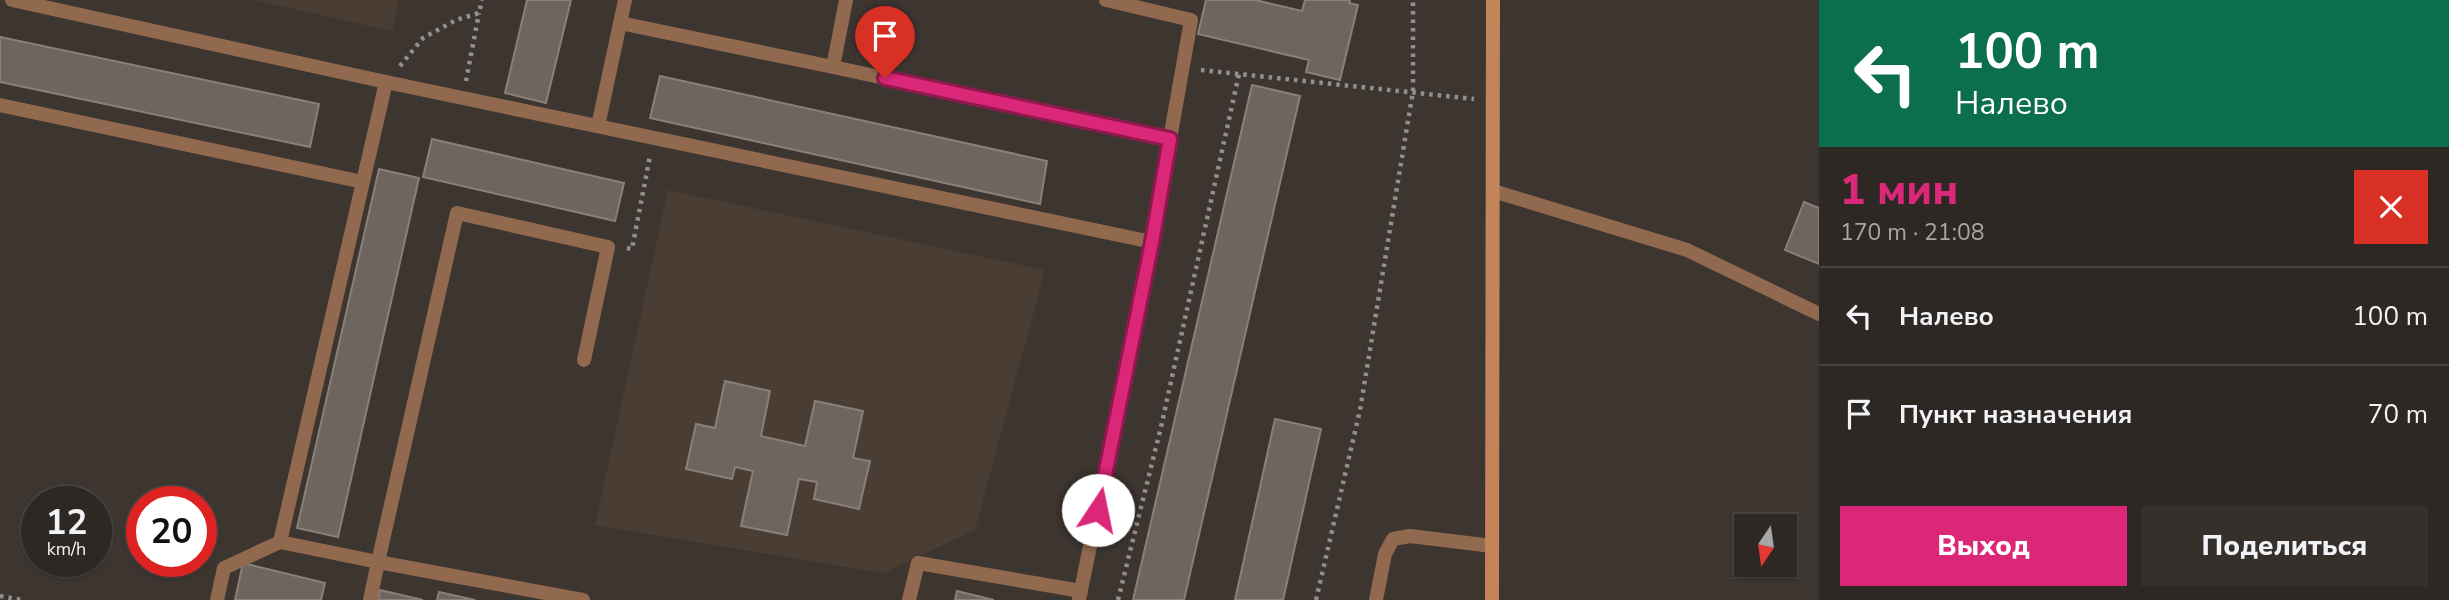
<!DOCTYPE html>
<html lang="ru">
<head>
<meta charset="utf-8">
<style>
	body { margin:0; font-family:"Nunito Sans",sans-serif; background:#36302c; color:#f1f3f6; height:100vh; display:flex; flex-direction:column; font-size:26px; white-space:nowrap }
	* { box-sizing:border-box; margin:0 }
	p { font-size:23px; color:#a7a6a6 }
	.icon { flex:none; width:38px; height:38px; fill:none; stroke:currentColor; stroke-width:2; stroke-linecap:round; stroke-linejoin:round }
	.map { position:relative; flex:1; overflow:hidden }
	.panel { display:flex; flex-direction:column; background:#2e2824; width:630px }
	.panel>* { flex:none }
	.banner { background:#0b6e4f; color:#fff; overflow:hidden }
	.needle { width:46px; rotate:193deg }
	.buttons { position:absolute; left:1734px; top:514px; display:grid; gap:14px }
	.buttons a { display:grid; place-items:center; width:63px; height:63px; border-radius:0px; background:#2e2824; box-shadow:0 2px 5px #0004,0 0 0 2px #494441; font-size:35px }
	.speed { position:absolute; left:21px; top:486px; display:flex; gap:14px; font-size:35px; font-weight:700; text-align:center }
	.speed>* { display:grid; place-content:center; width:91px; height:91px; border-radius:50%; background:#2e2824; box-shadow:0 2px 5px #0004,0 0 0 2px #494441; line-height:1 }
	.speed small { font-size:18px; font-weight:400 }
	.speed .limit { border:10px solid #d22; background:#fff; color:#111 }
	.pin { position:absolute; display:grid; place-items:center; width:60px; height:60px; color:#fff; margin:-72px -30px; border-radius:50% 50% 50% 0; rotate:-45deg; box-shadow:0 0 7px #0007 }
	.pin .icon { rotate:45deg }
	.me { position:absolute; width:77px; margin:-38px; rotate:11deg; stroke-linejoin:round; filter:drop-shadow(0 0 5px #0008) }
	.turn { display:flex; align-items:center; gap:24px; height:147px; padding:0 21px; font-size:32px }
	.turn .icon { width:91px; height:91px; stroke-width:2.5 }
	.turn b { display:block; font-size:49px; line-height:60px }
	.round { display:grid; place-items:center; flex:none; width:74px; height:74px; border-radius:0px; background:#36302c }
	.headline { display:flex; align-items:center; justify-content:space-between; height:119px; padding:0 21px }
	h1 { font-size:42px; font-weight:800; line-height:52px; color:#db2777 }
	.cta { display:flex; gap:14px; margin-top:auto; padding:14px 21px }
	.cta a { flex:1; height:80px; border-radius:0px; background:#db2777; color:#fff; font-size:28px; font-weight:800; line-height:80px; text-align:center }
	.cta a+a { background:#36302c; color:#f1f3f6 }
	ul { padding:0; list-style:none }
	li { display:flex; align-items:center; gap:21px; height:98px; padding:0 21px; border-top:2px solid #494441 }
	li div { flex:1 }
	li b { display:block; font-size:26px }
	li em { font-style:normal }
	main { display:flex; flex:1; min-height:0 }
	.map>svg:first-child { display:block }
	.built { fill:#4a3d34 }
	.building { fill:#6e655f; stroke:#89807a; stroke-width:2 }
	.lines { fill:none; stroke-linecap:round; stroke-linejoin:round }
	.path { stroke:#958f8b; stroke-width:4.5; stroke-dasharray:3.5 5; stroke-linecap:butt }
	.service { stroke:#90694e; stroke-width:14 }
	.secondary { stroke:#c28458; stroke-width:14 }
	.route-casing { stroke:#8e194d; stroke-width:18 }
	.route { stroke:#db2777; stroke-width:12 }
</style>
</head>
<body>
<main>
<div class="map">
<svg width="1819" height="600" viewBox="0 0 1819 600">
	<rect width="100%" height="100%" fill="#3d3530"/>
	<!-- built -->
	<g class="built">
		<polygon points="253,0 399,0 392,31"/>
		<polygon points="668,190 1045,270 975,530 883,573 595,525"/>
	</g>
	<!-- building -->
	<g class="building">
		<polygon points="527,0 571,0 546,103 505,93"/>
		<polygon points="1206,0 1255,0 1302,11 1305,0 1350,0 1349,3 1358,5 1340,80 1306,72 1309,60 1198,34"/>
		<polygon points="0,37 319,104 310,147 0,82"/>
		<polygon points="660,76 1047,161 1040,204 650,118"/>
		<polygon points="1252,85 1300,96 1184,600 1133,600"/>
		<polygon points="432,139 624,183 615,221 423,177"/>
		<polygon points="379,169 419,178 338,537 297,528"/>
		<polygon points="1804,202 1819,208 1819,264 1785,250"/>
		<polygon points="725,381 770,391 761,436 805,446 815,401 863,411 853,458 870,461 859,509 814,499 817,482 799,479 787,535 741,526 753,471 735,467 732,479 686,469 696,424 715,428"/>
		<polygon points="1275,419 1321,429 1283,600 1235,600"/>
		<polygon points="243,563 325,583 321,600 235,600"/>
		<polygon points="380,590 423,600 378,600"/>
		<polygon points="957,591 994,600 955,600"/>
		<polygon points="439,592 475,600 437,600"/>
	</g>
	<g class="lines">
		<!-- path -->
		<g class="path">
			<polyline points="400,66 423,38 456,20 479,13 482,0"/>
			<polyline points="1201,70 1474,99"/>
			<polyline points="466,81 479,13"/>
			<polyline points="627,248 632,249 650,156"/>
			<polyline points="0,596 22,600"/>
			<polyline points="1118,600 1161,427 1239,74"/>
			<polyline points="1316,600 1360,410 1413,91 1413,0"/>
		</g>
		<!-- service -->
		<g class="service">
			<polyline points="12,0 386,82"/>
			<polyline points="846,0 833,67 1170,139 1152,242"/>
			<polyline points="1106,0 1191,20 1170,139"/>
			<polyline points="620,23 833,67"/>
			<polyline points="0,105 363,182"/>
			<polyline points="598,126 625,0"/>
			<polyline points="1493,191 1687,250 1819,314"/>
			<polyline points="217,600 224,568 280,542"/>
			<polyline points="370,600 378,562 280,542 386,82 1152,242 1079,600"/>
			<polyline points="583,600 378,562 457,213 608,247 584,360"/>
			<polyline points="909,600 918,563 1081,591"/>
			<polyline points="1376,600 1385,554 1393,539 1410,536 1492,546"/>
		</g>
		<!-- secondary -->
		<polyline class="secondary" points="1492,600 1493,0"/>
	</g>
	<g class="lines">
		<!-- route casing -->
		<g class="route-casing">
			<polyline id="route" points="885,78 1170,139 1152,242 1098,510"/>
		</g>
		<!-- route -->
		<use href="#route" class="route"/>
	</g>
</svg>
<div class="buttons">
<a><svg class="needle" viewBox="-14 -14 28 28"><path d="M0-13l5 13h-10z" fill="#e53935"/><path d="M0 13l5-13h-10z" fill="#a7a6a6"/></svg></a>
</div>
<div class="speed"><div>12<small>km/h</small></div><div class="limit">20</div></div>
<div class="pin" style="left:885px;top:78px;background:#d93025"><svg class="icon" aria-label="arrive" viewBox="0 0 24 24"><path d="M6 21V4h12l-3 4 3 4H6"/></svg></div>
<svg class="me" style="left:1098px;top:510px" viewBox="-20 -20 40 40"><circle r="19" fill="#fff"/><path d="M0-13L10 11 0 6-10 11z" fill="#db2777"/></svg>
</div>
<section class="panel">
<div class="banner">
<div class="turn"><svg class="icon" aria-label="left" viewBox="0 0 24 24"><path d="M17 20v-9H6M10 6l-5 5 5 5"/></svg><div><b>100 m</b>Налево</div></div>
</div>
<div class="headline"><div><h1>1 мин</h1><p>170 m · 21:08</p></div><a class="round" style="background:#d93025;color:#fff"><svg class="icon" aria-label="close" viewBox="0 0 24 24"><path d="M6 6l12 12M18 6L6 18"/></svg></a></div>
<ul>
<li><svg class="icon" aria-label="left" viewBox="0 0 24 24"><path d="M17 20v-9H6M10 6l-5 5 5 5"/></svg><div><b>Налево</b></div><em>100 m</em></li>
<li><svg class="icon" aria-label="arrive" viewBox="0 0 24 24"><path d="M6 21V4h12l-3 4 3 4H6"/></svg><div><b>Пункт назначения</b></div><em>70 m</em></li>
</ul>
<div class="cta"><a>Выход</a><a>Поделиться</a></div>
</section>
</main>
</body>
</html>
